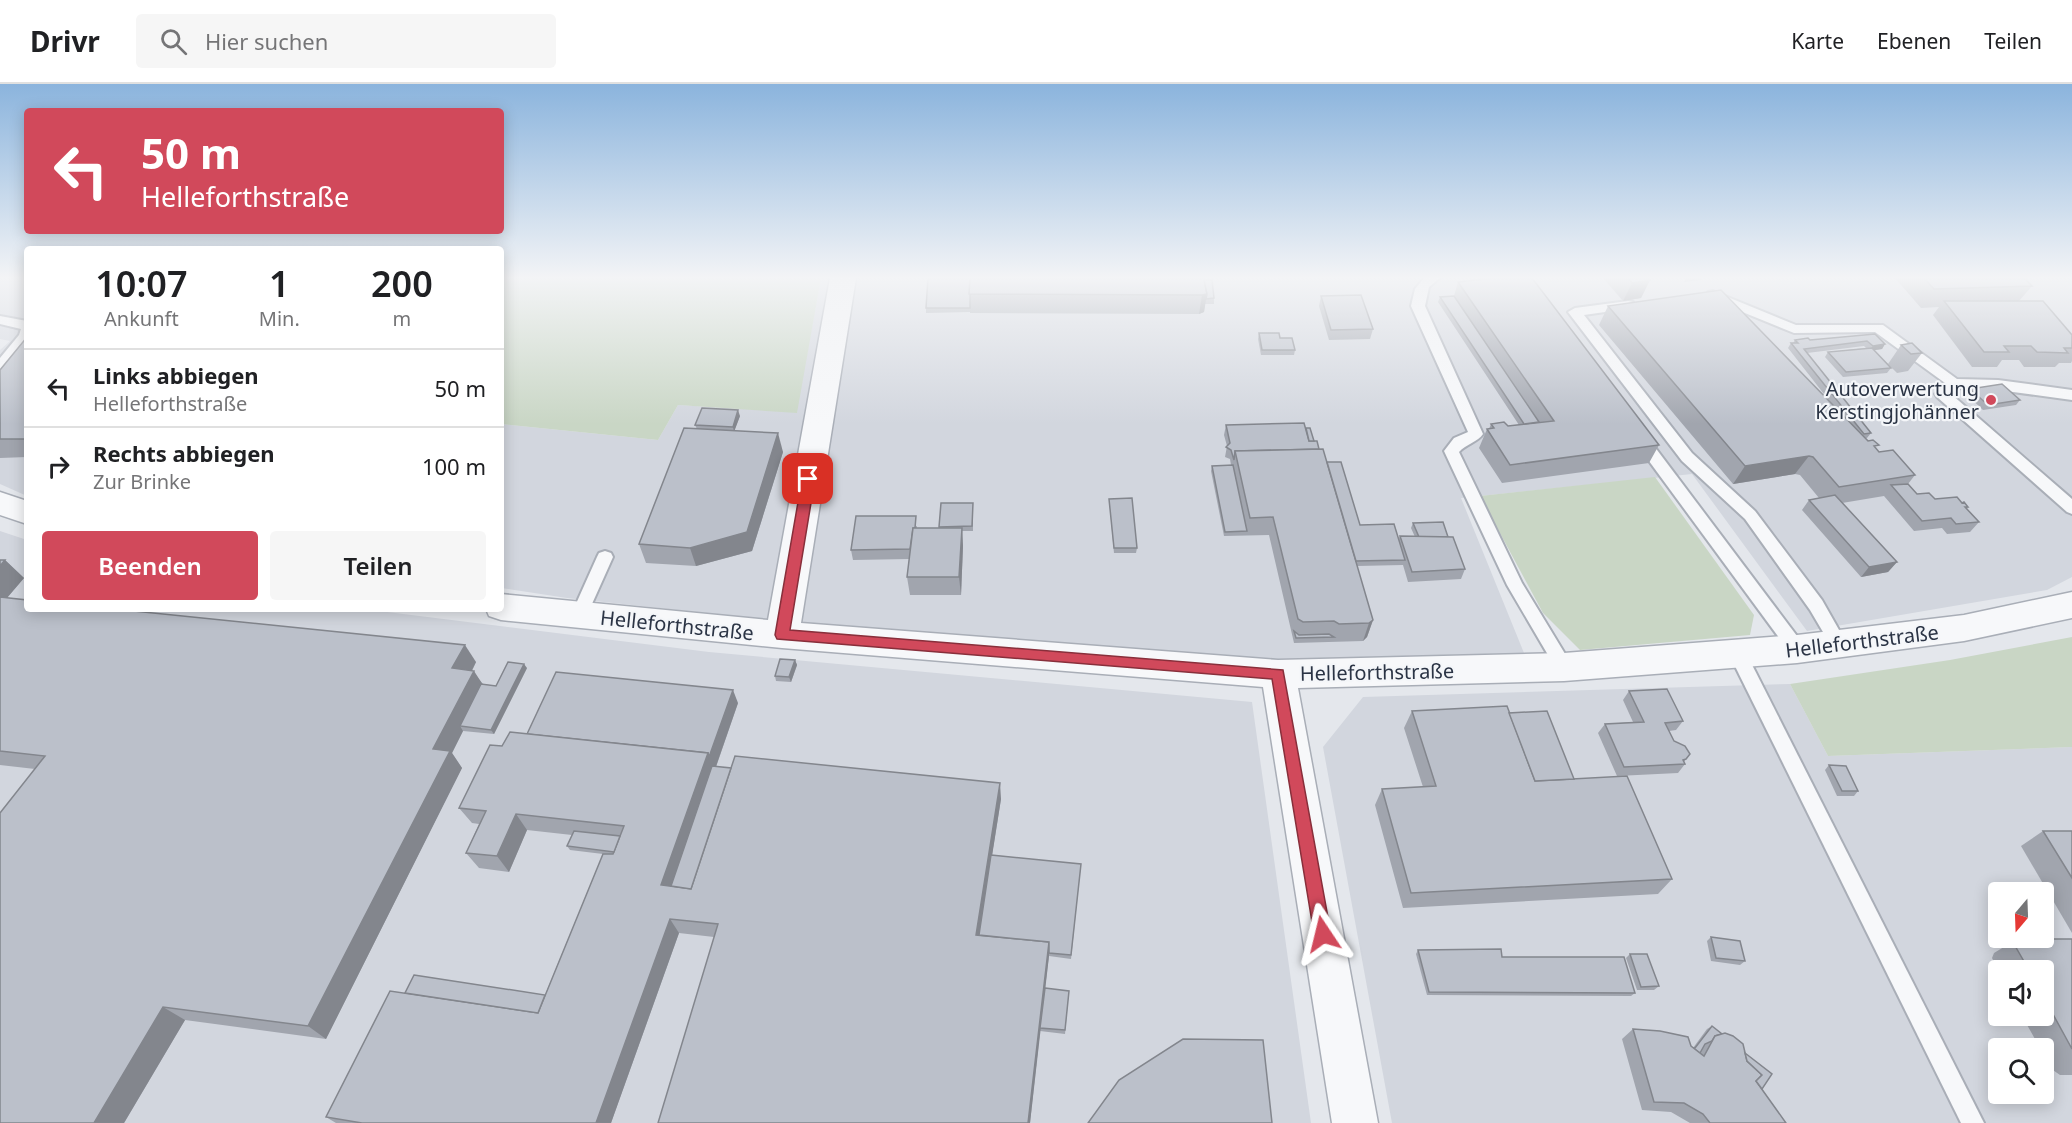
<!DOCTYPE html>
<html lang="de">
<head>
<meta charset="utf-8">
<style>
	body { margin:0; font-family:"Noto Sans",sans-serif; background:#f6f6f6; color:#202124; height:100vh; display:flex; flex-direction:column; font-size:22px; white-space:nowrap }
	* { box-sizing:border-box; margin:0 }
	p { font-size:20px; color:#757577 }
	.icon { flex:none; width:33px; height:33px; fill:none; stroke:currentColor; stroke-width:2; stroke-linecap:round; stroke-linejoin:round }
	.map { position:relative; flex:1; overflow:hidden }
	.details { position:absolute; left:24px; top:162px; width:480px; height:366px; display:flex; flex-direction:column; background:#fff; border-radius:6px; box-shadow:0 3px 15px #0003 }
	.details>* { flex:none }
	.hud { position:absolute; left:24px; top:24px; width:480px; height:126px; border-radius:6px; box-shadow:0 3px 15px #0003; background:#d1495b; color:#fff; overflow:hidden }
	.needle { width:39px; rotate:199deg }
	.tools { position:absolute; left:1988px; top:798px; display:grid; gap:12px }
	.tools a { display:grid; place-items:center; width:66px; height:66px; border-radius:6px; background:#fff; box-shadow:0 3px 15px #0003; font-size:30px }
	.pin { position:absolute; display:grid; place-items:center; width:51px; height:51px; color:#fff; margin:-26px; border-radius:12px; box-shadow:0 3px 9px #0006 }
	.me { position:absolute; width:66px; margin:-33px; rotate:350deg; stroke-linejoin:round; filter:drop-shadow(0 0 4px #0008) }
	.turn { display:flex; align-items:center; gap:21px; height:126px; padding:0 18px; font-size:27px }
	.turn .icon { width:78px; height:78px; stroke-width:2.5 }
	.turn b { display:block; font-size:42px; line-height:51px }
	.eta { display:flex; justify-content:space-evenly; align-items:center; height:102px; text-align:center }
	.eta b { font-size:36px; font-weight:600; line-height:42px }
	.action { display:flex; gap:12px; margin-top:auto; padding:12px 18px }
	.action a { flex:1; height:69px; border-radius:6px; background:#d1495b; color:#fff; font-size:24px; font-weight:600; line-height:69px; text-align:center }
	.action a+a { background:#f6f6f6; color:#202124 }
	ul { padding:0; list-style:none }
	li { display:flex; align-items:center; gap:18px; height:78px; padding:0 18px; border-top:2px solid #e0e0e0 }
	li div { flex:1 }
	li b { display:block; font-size:22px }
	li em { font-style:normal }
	header { display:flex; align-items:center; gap:36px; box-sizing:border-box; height:84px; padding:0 30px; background:#fff; border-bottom:2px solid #e0e0e0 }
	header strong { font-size:28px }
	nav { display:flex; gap:33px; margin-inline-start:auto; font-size:21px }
	.search { width:420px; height:54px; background:#f6f6f6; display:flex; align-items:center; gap:15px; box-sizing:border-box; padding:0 21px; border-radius:6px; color:#757577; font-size:22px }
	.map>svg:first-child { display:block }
	.built { fill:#d2d6de; fill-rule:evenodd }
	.green { fill:#c9d6c5 }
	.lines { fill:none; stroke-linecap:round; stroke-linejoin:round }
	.service-casing { stroke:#a9aeb7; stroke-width:4 }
	.minor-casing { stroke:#a9aeb7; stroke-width:3 }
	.service { fill:#f7f8fa; fill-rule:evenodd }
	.minor { fill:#f7f8fa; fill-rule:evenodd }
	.wall { fill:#a1a5ae }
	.shaded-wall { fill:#83868d }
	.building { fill:#bbc0ca; stroke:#83868d; stroke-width:1.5 }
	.route { fill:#d1495b; stroke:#882f3b; stroke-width:1.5 }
	.poi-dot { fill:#d1495b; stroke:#f4f6f9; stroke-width:2 }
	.labels { text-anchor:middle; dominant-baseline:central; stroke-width:4.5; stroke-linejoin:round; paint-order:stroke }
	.poi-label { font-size:20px; fill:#2b3445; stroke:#f4f6f9; text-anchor:end }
	.street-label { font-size:20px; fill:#2b3445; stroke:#f4f6f9 }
</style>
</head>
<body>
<header>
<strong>Drivr</strong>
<div class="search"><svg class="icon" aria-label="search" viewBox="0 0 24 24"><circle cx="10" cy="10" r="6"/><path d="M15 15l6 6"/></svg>Hier suchen</div>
<nav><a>Karte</a><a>Ebenen</a><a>Teilen</a></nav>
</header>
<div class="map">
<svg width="2072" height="1039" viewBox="0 0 2072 1039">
	<rect width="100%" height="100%" fill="#e4e7ec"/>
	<!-- built -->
	<g class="built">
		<polygon points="0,194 27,194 27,412 0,400 0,266 10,257 0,255"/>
		<polygon points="821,194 2072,194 2072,493 2047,506 1807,547 1692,390 1461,414 1524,569 1248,576 798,539 567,514 501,504 501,340 658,356 678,321 796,328"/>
		<polygon points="0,447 27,456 27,525 363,525 709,568 1252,618 1311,1039 0,1039"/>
		<path d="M 1790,600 L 1828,672 L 2072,663 L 2072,1039 L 1392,1039 L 1323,663 L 1363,613 ZM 1998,808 L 2043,808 L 2043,854 L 1998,854 ZM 1998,886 L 2043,886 L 2043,932 L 1998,932 ZM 1998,964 L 2043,964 L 2043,1010 L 1998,1010 Z"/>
	</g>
	<!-- green -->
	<g class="green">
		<polygon points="501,194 821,194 797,329 678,321 658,356 501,340"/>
		<polygon points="1655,393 1754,531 1750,551 1580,566 1543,529 1480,412"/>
		<polygon points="2072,553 2072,663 1828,672 1790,600 1950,576"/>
	</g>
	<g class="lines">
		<!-- service casing -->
		<g class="service-casing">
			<g id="service">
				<path d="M 1424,194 L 1440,194 L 1429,203 L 1425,222 L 1483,350 C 1478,358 1466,360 1459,368 L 1522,499 L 1573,583 L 1570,588 L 1564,590 L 1558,588 L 1507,501 L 1444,367 L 1454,354 L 1468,348 L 1411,222 L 1415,205 Z"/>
				<polygon points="1713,207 1796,241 1883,241 1957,295 1998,296 2072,306 2072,316 1998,306 1957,304 1951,310 2072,415 2072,430 2067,428 1937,313 1935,310 1945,299 1875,248 1794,249 1708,214 1707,211 1708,208"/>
				<polygon points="1628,217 1633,218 1635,221 1633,224 1584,231 1692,369 1755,427 1822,516 1847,560 1845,565 1839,567 1833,565 1810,526 1745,435 1682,377 1568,228 1575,224"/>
				<polygon points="0,232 27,237 27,259 5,286 0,287 0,274 19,251 21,245 0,240"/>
				<polygon points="1640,349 1645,350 1803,560 1806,565 1803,570 1797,572 1791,570 1635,358 1633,354 1635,350"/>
				<polygon points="605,467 611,469 613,473 587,531 585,536 579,538 573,536 571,531 597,473 599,469"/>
				<polygon points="1738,563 1744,565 1984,1039 1961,1039 1729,570 1732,565"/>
			</g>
		</g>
		<!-- minor casing -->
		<g class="minor-casing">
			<g id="minor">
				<polygon points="830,194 856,194 801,539 1278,576 1564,569 1797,551 1964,531 2072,508 2072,534 1964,557 1797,579 1564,597 1298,604 1378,1039 1332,1039 1263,603 782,564 501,536 489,532 486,525 501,525 501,510 768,536"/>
				<polygon points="0,408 27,417 27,440 0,431"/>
			</g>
		</g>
		<!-- service -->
		<use href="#service" class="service"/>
		<!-- minor -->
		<use href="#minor" class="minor"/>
	</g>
	<!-- wall -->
	<g class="wall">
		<polygon points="928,194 1204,196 1214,214 1214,220 1205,220 1204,228 1199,230 970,229 970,228 926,229 926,224"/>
		<polygon points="1603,194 1648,194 1650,196 1641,214 1623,217"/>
		<polygon points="1895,194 2024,194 2032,202 2019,217 2072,251 2072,277 2071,279 2059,279 2055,283 2024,283 2019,276 2002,276 1997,283 1972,283 1933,231 1939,223 1921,224"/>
		<polygon points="1458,198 1659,361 1649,379 1502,399 1479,364 1487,345 1489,345 1491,340 1508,342 1519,341 1438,218 1440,213 1454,212"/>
		<polygon points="1321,212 1373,245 1370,255 1329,256 1319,222"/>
		<polygon points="1608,222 1831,319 1788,264 1791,259 1793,259 1795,256 1810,256 1875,250 1885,260 1882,265 1874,266 1891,284 1887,289 1843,293 1825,273 1828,268 1866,264 1864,262 1807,269 1871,349 1867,354 1866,354 1879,368 1915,391 1908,400 1917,410 1935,415 1962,419 1968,423 1967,425 1979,438 1970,448 1947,450 1942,444 1914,447 1884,412 1842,419 1897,478 1888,488 1861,493 1802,426 1809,416 1819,414 1800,391 1795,390 1733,400 1599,241"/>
		<polygon points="1259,249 1280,254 1295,266 1294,271 1261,271 1258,255"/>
		<polygon points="27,253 27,373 0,374 0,286"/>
		<polygon points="1901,261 1922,269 1908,287 1897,289 1888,280"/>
		<polygon points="1970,305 2020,316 2016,321 1983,326 1966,310"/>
		<polygon points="740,332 734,347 783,368 752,467 696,482 646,479 639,460 697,345 695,341"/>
		<polygon points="1226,341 1306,344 1327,378 1360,441 1398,456 1400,452 1415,453 1411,444 1413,439 1448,453 1465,485 1461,495 1408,498 1403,481 1357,482 1373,536 1367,553 1363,557 1294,559 1269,451 1224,452 1211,387 1212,382 1231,381 1230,375 1225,373 1227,362 1224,351"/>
		<polygon points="1109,415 1137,464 1136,469 1114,469"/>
		<polygon points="941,419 973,424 973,447 962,447 963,462 961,511 910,511 907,493 909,475 853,476 851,466 917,442 917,444 939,444"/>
		<polygon points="0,476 5,476 24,494 7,514 476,578 472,587 483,600 496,602 527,584 494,650 463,647 452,669 462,684 326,955 185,936 124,1039 0,1039 35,685 0,681"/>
		<polygon points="795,576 797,581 791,598 776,597 775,592"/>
		<polygon points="1629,607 1683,637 1676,646 1669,647 1674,657 1686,675 1684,678 1685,680 1678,689 1617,692 1598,649 1605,640 1633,638 1623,616"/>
		<polygon points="738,619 716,683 1001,715 992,771 1081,780 1071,875 1049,872 1045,904 1069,907 1065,950 1040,947 1030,1039 714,853 679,849 611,1039 336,1039 326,1033 405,909 545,911 603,770 570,766 567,762 572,751 527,746 509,788 479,784 466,769 479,740 472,739 459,724 502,662 527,650"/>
		<polygon points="1412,627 1509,629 1672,795 1658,810 1403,824 1375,721 1382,705 1423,703 1404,644"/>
		<polygon points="1829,681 1858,707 1854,712 1837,712 1825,686"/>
		<polygon points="2043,747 2072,747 2072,849 2021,762"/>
		<polygon points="1711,853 1745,877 1740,881 1711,877 1707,857"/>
		<polygon points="2017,855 2072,855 2072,991 2060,991 2050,984 2043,971 2043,964 2040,964 2022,932 2043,932 2043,886 1998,886 1992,874 1994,869"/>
		<polygon points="1418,866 1502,873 1635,909 1631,912 1427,911 1416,870"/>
		<polygon points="1630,870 1659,902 1654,906 1637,906 1626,874"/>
		<polygon points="1712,942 1745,969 1762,1005 1786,1039 1690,1039 1671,1028 1642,1026 1622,955 1633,945 1693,964 1707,945"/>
	</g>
	<!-- shaded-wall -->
	<g class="shaded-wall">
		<polygon points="1686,194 1702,194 1701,196 1684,198"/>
		<polygon points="1650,196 1641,214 1623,217 1632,199"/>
		<polygon points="1207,210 1204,228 1199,230 1202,211"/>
		<polygon points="1885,260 1882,265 1869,267 1873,262"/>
		<polygon points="738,326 740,332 734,348 733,343"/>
		<polygon points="778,349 783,368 752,467 696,482 690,464"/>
		<polygon points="1809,372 1795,390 1733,400 1745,382"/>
		<polygon points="962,444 963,462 961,511 959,493"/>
		<polygon points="5,476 24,494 0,522 0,482"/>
		<polygon points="1897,478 1888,488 1861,493 1869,483"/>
		<polygon points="1373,536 1367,553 1363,557 1369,539"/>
		<polygon points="465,561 476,578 464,602 452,584"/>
		<polygon points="795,576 797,581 791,598 789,593"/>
		<polygon points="524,580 527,584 494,650 491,646"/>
		<polygon points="474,587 485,604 460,642 463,647 452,669 462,684 326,955 308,942 433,665"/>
		<polygon points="733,606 738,619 671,812 661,801 708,669"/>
		<polygon points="1000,699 1001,715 978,861 976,851"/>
		<polygon points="516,730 527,746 509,788 497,772"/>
		<polygon points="670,835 679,849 611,1039 596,1039"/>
		<polygon points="1049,858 1049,872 1030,1039 1028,1039"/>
		<polygon points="163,923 185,936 124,1039 94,1039"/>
	</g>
	<!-- building -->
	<g class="building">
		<polygon points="928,194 970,194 970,224 926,224"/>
		<polygon points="970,194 1204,194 1207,210 1202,211 969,210"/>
		<polygon points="1492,194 1532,194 1659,361 1510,381 1487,345 1494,344 1491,340 1504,338 1508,342 1554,337 1458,198"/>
		<polygon points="1628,194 1648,194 1650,196 1632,199"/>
		<polygon points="1924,194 2024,194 2032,202 1934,205"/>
		<polygon points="1204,196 1212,196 1214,214 1206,215 1207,210"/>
		<polygon points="1721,206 1868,357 1873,356 1879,361 1874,362 1879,368 1893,366 1915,391 1839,403 1813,373 1809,372 1745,382 1608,222"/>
		<polygon points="1361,211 1373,245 1331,246 1321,212"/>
		<polygon points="1454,212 1539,338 1524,340 1440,213"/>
		<polygon points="1944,217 2043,217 2072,251 2072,264 2064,264 2068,269 2037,268 2031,262 2004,262 2009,268 1984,268"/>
		<polygon points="1259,249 1279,249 1280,254 1292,254 1295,266 1262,266"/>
		<polygon points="1875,250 1885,260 1873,262 1867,257 1804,265 1871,349 1864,350 1791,259 1798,259 1795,256 1808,254 1810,256"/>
		<polygon points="27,253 27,355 0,355 0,286"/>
		<polygon points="1912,259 1922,269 1911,270 1901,261"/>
		<polygon points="1872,264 1891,284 1846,288 1828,268"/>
		<polygon points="2002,300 2020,316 1988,321 1970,305"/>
		<polygon points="702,324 738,326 733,343 695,341"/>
		<polygon points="1304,339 1309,357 1317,357 1319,365 1235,367 1234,376 1231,366 1226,363 1230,359 1226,341"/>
		<polygon points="684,344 778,349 747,448 690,464 639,460"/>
		<polygon points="1306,344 1310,344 1314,357 1309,357"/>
		<polygon points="1323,365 1373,536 1369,539 1339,540 1334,537 1303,538 1298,535 1273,433 1250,434 1235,367"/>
		<polygon points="1327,378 1341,378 1360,441 1394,440 1405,476 1356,477"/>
		<polygon points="1233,381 1247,447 1225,448 1212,382"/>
		<polygon points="1908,400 1917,410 1929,409 1935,415 1957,413 1962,419 1964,418 1968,423 1965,423 1979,438 1956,440 1951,434 1922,437 1891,401"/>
		<polygon points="1835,411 1897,478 1869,483 1809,416"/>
		<polygon points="1132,414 1137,464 1114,464 1109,415"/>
		<polygon points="941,419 973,419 972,442 939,443"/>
		<polygon points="856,432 916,432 915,444 913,444 910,465 851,466"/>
		<polygon points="1443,438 1448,453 1419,453 1413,439"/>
		<polygon points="913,444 962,444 959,493 907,493"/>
		<polygon points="1400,452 1453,453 1465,485 1412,488"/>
		<polygon points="0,476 5,476 0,482"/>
		<polygon points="0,513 27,516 27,525 114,525 465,561 452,584 474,587 433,665 450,667 308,942 163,923 94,1039 0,1039 0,729 45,672 0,667"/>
		<polygon points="1294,547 1299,551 1329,550 1334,553 1296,554"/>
		<polygon points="780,575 795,576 789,593 775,592"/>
		<polygon points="508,578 524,580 491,646 460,642 481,600 496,602"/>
		<polygon points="556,588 733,606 709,673 708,669 527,650"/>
		<polygon points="1667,605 1683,637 1665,639 1674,657 1685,662 1690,670 1686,675 1683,676 1685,680 1624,683 1605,640 1644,638 1629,607"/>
		<polygon points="1507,622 1535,697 1627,692 1672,795 1411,809 1382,705 1436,702 1412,627"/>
		<polygon points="1547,627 1574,695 1535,697 1509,629"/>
		<polygon points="510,648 708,669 661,801 691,805 735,672 1000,699 976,851 1049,858 1028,1039 658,1039 718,840 670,835 596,1039 362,1039 326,1033 390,907 538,929 603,770 613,770 624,742 516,730 497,772 466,769 486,727 459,724 490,661 502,662"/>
		<polygon points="1829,681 1846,682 1858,707 1842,707"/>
		<polygon points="712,682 731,684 691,805 671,802"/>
		<polygon points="574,747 620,752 614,768 567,762"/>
		<polygon points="2043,747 2072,747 2072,794"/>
		<polygon points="991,771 1081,780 1071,871 1049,869 1049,858 979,851"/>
		<polygon points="1711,853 1740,857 1745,877 1716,874"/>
		<polygon points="2017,855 2072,855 2072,965 2043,912 2043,886 2029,886 2014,860"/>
		<polygon points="1501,865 1502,873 1624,873 1635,909 1429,908 1418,866"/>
		<polygon points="1630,870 1647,870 1659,902 1641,903"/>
		<polygon points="414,891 545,911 538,929 405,909"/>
		<polygon points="1045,904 1069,907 1065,946 1040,944"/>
		<polygon points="1712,942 1722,950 1715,952 1712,957 1705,960 1700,969 1693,964 1695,964"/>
		<polygon points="1633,945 1660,947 1688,953 1691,962 1704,972 1715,952 1725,949 1733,952 1743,960 1747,977 1762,991 1756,997 1786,1039 1710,1039 1703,1030 1684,1019 1654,1018"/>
		<polygon points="1183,955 1263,956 1272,1039 1088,1039 1119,996"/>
		<polygon points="1745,969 1772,990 1762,1005 1756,997 1762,991 1747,977"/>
	</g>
	<!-- sky -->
	<linearGradient id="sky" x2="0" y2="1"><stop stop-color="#8bb4dd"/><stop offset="0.57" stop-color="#f3f4f6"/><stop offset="1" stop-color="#f3f4f6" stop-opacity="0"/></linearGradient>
	<rect width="2072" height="340" fill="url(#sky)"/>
	<!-- route -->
	<polygon class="route" points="808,390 815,395 790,546 1283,586 1331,850 1329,856 1323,858 1317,856 1314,850 1272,595 777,555 775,551 802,395"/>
	<!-- markers -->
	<circle class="poi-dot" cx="1991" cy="316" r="6"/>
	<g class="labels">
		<!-- poi labels -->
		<g class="poi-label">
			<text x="1979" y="304">Autoverwertung<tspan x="1979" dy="23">Kerstingjohänner</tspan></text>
		</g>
		<!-- street labels -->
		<g class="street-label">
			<text transform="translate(677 541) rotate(6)">Helleforthstraße</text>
			<text transform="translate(1862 557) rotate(-7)">Helleforthstraße</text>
			<text transform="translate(1377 588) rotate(-1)">Helleforthstraße</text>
		</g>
	</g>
</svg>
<div class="tools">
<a><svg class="needle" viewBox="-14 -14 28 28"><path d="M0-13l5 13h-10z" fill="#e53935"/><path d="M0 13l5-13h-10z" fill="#757577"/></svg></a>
<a><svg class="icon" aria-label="sound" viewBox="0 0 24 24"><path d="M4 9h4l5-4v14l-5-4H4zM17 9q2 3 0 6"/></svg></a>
<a><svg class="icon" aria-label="search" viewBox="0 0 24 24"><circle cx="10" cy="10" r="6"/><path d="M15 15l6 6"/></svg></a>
</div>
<div class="pin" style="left:808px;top:395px;background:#d93025"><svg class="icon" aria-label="arrive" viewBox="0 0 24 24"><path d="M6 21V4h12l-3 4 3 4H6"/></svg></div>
<svg class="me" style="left:1323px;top:850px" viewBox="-20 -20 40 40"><path d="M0-17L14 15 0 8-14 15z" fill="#d1495b" stroke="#fff" stroke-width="4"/></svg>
<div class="hud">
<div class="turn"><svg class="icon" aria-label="left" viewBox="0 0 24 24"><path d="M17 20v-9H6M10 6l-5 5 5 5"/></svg><div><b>50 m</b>Helleforthstraße</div></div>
</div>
<section class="details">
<div class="eta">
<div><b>10:07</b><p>Ankunft</p></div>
<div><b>1</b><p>Min.</p></div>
<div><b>200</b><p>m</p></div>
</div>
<ul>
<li><svg class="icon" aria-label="left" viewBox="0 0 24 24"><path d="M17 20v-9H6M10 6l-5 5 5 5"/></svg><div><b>Links abbiegen</b><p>Helleforthstraße</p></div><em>50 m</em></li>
<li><svg class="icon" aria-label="right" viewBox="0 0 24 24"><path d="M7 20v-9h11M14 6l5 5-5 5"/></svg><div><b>Rechts abbiegen</b><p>Zur Brinke</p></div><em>100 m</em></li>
</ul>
<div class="action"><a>Beenden</a><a>Teilen</a></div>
</section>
</div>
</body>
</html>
